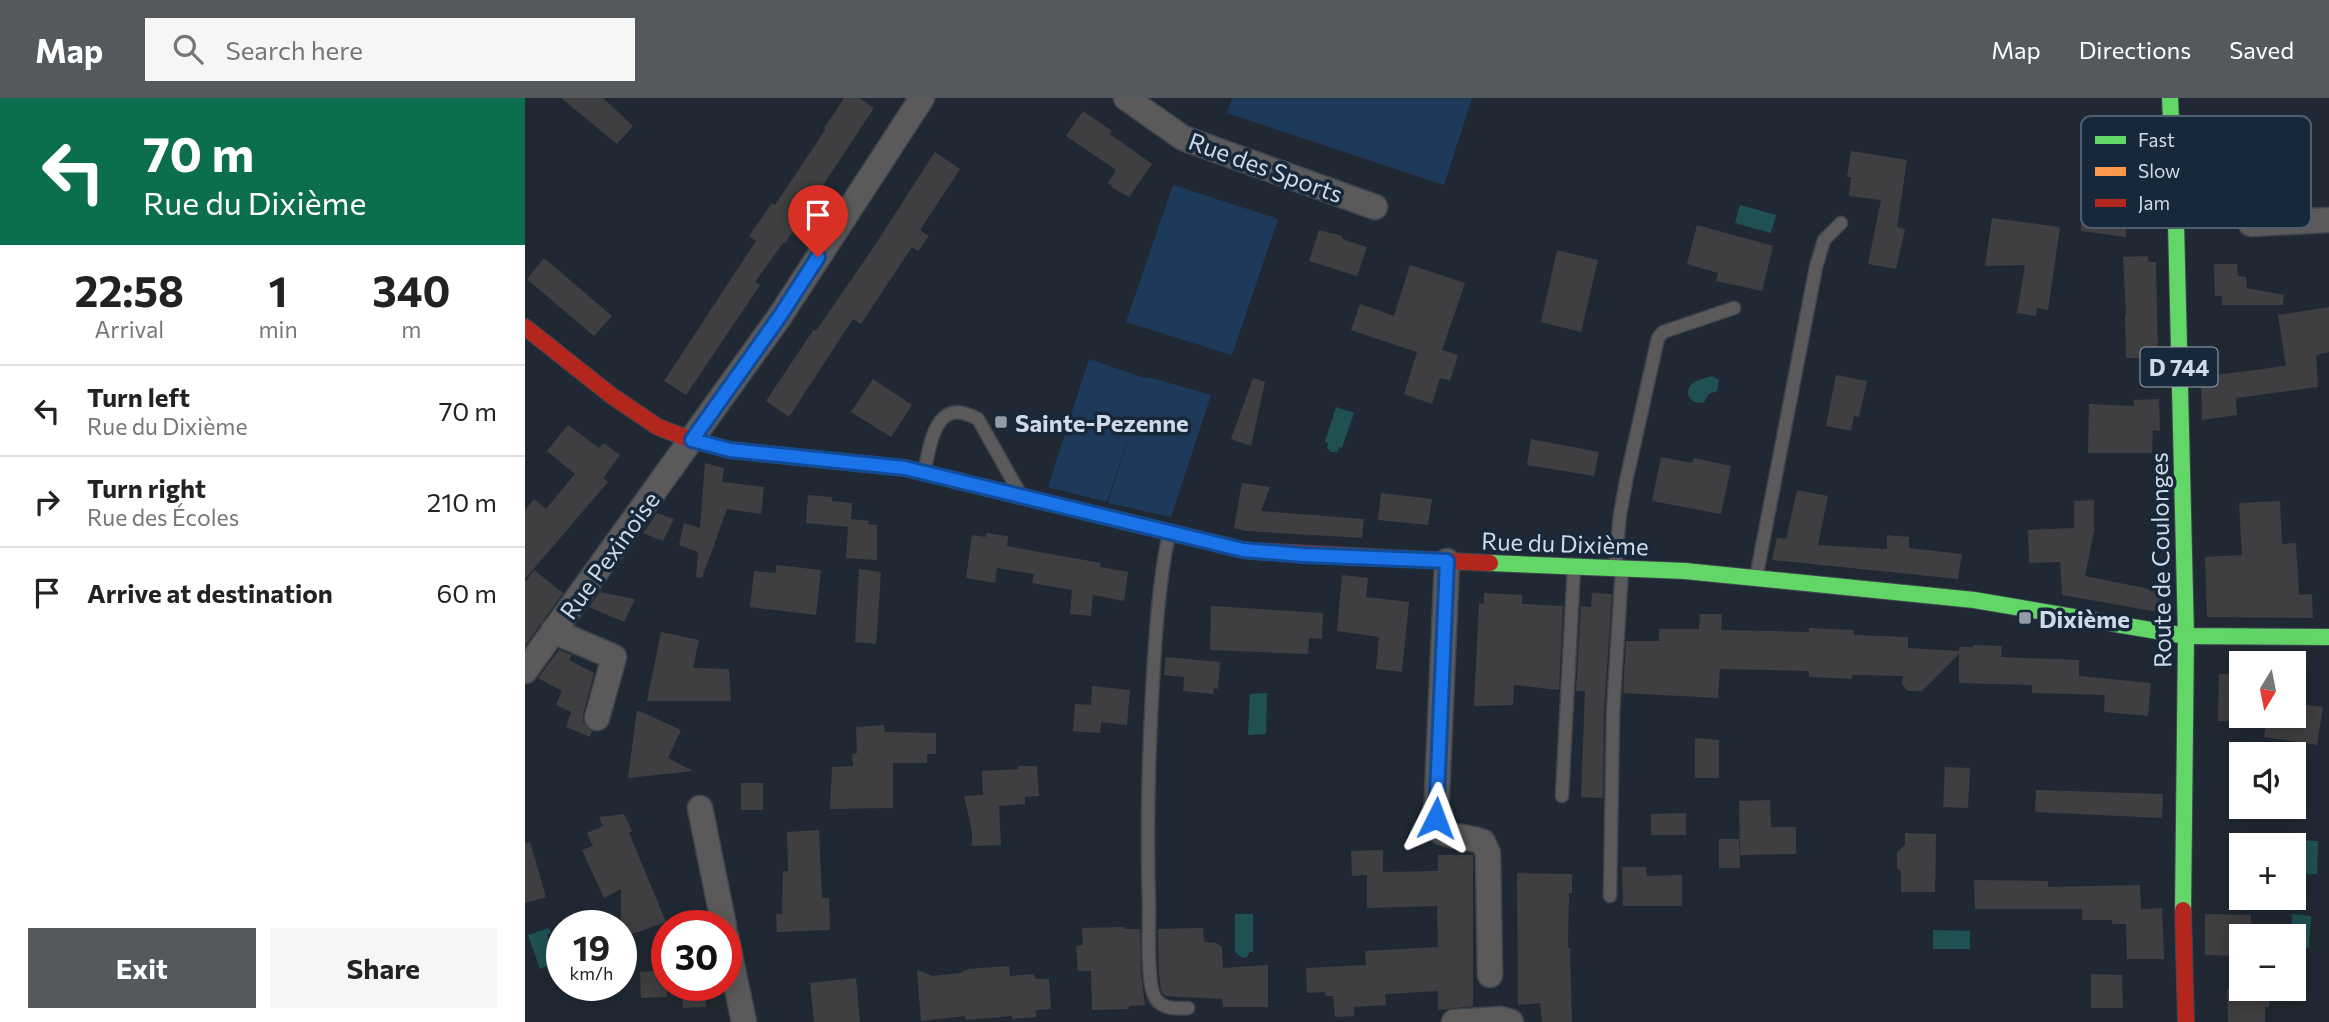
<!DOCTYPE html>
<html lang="en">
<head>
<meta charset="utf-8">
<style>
	body { margin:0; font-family:Commissioner,sans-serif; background:#f6f6f6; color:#222; height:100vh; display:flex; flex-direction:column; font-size:26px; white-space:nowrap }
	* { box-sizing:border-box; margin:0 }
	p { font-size:23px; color:#767676 }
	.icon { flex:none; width:38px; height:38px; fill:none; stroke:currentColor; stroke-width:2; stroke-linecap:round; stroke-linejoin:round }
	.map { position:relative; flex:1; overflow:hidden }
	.drawer { display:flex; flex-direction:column; background:#fff; width:525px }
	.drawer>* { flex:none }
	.hud { background:#0b6e4f; color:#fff; overflow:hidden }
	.needle { width:46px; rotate:190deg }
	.buttons { position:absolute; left:1704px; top:553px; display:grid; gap:14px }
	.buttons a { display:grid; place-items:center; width:77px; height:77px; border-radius:0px; background:#fff; box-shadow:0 4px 18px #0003; font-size:35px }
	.speed { position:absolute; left:21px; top:812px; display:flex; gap:14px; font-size:35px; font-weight:700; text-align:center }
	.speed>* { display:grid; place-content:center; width:91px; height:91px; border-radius:50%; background:#fff; box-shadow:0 4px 18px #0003; line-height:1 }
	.speed small { font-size:18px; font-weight:400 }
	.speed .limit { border:10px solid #d22; background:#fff; color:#111 }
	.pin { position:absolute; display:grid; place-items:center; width:60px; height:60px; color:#fff; margin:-72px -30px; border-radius:50% 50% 50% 0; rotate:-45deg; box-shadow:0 0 7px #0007 }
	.pin .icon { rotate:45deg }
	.me { position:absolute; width:77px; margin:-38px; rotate:3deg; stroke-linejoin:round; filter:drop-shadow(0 0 5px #0008) }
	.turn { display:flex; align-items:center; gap:24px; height:147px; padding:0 28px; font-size:32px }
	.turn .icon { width:91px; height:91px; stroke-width:2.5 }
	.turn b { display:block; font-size:49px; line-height:60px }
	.eta { display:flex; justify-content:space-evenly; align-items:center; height:119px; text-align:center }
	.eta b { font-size:42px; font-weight:700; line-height:49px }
	.primary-button { display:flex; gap:14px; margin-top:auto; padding:14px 28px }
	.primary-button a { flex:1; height:80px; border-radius:0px; background:#54595e; color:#fff; font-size:28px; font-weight:700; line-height:80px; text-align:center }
	.primary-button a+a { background:#f6f6f6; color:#222 }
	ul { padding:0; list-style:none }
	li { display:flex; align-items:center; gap:21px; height:91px; padding:0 28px; border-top:2px solid #e0e0e0 }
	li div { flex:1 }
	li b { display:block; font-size:26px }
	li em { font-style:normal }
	header { display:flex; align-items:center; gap:42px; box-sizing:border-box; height:98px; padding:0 35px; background:#54595e; color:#fff }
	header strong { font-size:33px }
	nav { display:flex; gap:38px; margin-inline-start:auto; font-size:24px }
	.search { width:490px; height:63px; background:#f6f6f6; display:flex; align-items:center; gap:18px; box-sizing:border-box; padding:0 24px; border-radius:0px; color:#767676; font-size:26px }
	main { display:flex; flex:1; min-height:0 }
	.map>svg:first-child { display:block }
	.green { fill:#1e3a5a }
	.water { fill:#205152 }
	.building { fill:#3f3f41 }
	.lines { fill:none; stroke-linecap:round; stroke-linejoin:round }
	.lane-casing { stroke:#3e454e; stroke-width:15 }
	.street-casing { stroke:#3e454e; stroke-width:27 }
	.fast-casing { stroke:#3e454e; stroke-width:18 }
	.slow-casing { stroke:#3e454e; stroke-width:18 }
	.jam-casing { stroke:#3e454e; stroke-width:18 }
	.lane { stroke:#5b5959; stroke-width:12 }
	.street { stroke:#5b5959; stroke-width:24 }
	.fast { stroke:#63d668; stroke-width:16 }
	.slow { stroke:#ff974d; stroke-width:16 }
	.jam { stroke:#b3261e; stroke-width:16 }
	.route-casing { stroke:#114b97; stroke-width:18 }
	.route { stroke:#1a73e8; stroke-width:12 }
	.poi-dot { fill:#929ca7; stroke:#18283b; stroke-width:2.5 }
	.labels { text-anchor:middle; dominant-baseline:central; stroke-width:7; stroke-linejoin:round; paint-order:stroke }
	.shield { fill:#18283b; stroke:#98a5b3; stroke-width:2 }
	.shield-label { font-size:23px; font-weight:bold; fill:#cfdae6 }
	.street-label { font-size:24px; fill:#cfdae6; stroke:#18283b }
	.poi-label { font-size:24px; font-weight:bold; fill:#cfdae6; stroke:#18283b; text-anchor:start }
	.key { fill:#18283b; stroke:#4f5d6e; stroke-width:2 }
	.key-label { font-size:19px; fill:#cfdae6 }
</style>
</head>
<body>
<header>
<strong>Map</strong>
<div class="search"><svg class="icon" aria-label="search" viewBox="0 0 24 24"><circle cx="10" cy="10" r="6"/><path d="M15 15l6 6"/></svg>Search here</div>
<nav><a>Map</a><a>Directions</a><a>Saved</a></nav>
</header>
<main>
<section class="drawer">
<div class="hud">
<div class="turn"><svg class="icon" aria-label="left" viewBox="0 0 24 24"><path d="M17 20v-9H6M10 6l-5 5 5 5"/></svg><div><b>70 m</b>Rue du Dixième</div></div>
</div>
<div class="eta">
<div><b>22:58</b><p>Arrival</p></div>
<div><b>1</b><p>min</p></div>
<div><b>340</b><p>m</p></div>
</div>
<ul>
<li><svg class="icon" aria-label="left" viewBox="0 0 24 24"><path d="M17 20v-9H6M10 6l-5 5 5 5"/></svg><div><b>Turn left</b><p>Rue du Dixième</p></div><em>70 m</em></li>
<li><svg class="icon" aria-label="right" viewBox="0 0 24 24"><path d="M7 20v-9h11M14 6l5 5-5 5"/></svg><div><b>Turn right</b><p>Rue des Écoles</p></div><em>210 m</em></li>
<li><svg class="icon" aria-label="arrive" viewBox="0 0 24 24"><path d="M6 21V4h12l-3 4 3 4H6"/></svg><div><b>Arrive at destination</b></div><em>60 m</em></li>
</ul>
<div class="primary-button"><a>Exit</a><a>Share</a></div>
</section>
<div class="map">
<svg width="1804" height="924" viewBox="0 0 1804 924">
	<rect width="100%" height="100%" fill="#202933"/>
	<!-- green -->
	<g class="green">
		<polygon points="707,0 947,0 919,87 702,15"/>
		<polygon points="648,87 753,121 707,257 601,224"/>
		<polygon points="564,261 622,281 623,279 686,297 646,419 583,405 612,312 582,404 523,389"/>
	</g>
	<!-- water -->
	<g class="water">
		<polygon points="1215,107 1251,117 1246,135 1210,125"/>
		<path d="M 1187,278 L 1194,282 L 1192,293 L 1184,296 L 1179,304 C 1171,306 1166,304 1163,296 C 1163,282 1176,282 1187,278 Z"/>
		<polygon points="811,309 829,315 817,350 814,349 812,354 806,354 802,350 803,345 800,344"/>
		<polygon points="742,595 741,636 723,637 725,596"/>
		<polygon points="1777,742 1793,743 1792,776 1774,776"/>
		<polygon points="710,816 728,816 728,854 725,854 721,860 716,859 710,854"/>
		<polygon points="1767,816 1786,818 1784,850 1769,848 1769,838 1766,838"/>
		<polygon points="24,830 26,835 22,837 32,865 15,871 3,837"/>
		<polygon points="1408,832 1445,833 1445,851 1408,851"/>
	</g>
	<!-- building -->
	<g class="building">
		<polygon points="36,0 78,0 108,28 92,46"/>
		<polygon points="319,0 334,0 349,10 260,145 258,145 230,184 235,187 161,297 139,283 231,143 224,138 247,105 250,107 301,31 299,30"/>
		<polygon points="558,13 587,33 585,36 627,66 604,99 586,89 587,88 583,85 591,72 541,38"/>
		<polygon points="1326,53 1382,62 1372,129 1380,131 1371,171 1343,166 1356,102 1324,98 1326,79 1322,79"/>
		<polygon points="410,54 435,71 395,132 404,138 393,153 387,149 336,226 328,221 264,319 241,303 289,231 291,233 348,150"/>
		<polygon points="1564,81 1614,81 1614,114 1600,115 1601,139 1556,133 1556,113 1559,113 1559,88 1564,88"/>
		<polygon points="1467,120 1535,129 1523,212 1512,210 1511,218 1492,215 1500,167 1460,168"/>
		<polygon points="1172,127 1248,148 1237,193 1191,183 1193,175 1162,166"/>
		<polygon points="794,132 817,138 817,141 842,149 832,178 784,163"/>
		<polygon points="1032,152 1073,162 1056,234 1016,224"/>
		<polygon points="1623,158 1623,164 1631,164 1633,260 1601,260 1600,217 1601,217 1598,159"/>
		<polygon points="19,160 87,218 69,238 2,181"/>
		<polygon points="1689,166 1712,166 1713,178 1721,179 1722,190 1759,197 1758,207 1697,207 1697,198 1690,198"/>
		<polygon points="885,167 940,185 917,252 933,257 925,283 915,280 907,306 879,296 892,254 826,232 835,206 869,218"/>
		<polygon points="1804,209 1804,254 1791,257 1793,289 1711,300 1712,317 1677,322 1676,279 1761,268 1753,217"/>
		<polygon points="1311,277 1342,283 1334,319 1329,318 1326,333 1301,328"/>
		<polygon points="728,280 740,284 726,348 706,341"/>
		<polygon points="348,281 387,307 366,339 326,314"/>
		<polygon points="1634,301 1635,333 1628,332 1627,355 1563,355 1564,306 1609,308 1609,302"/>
		<polygon points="43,327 74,350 79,345 95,357 78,380 83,384 0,481 0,412 9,401 21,411 50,376 22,353"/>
		<polygon points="1006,341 1074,354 1069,378 1002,367"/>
		<polygon points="1136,359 1167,365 1169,360 1206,368 1196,416 1127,403"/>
		<polygon points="180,365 199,370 197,384 239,389 236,416 202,411 177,480 171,479 173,454 154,447 159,425 175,430"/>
		<polygon points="717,385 745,389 736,413 839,421 837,440 721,433 709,430"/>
		<polygon points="1272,392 1303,398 1293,447 1362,451 1362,437 1384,439 1384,450 1437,456 1433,481 1247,462 1252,440 1261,441"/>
		<polygon points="856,395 907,401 903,427 853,422"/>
		<polygon points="283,397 307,399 307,403 327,405 326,421 344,423 343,426 352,427 352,462 321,460 323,429 281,425"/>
		<polygon points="1569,402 1569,433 1560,478 1639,494 1639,515 1537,497 1535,464 1504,465 1503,432 1549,430 1549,403"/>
		<polygon points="1755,403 1757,446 1771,445 1774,497 1787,496 1788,520 1682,519 1680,459 1717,457 1714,405"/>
		<polygon points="132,415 149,421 138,443 118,435"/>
		<polygon points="461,435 483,438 482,448 576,465 575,469 603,474 599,503 568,497 566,518 545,516 547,492 507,485 509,476 472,470 470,485 441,480 447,437 461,439"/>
		<polygon points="251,467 296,472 291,517 225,509 229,473 251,475"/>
		<polygon points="334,471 356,474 351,546 330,544"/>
		<polygon points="9,472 38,495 0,548 0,484"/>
		<polygon points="817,477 843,480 841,499 884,504 877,574 851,571 854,539 812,533"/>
		<polygon points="75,494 110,501 99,524 64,509"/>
		<polygon points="959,495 997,497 997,506 1038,508 1034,592 989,587 988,607 949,608 954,505 959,506"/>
		<polygon points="1067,495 1087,496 1079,614 1078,700 1056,699 1060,593 1051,593 1056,508 1066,509"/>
		<polygon points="686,508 798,515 797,541 784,540 783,556 685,552"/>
		<polygon points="1175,516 1197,516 1196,532 1284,534 1284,530 1329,532 1329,537 1383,539 1383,550 1434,553 1434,549 1448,549 1448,547 1477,548 1476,559 1554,562 1554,578 1626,585 1623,618 1579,614 1580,597 1507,595 1507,587 1434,585 1434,556 1397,593 1383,593 1377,586 1378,578 1327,577 1327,581 1284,579 1284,573 1195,571 1193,600 1098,595 1101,543 1134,543 1134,531 1174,531"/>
		<polygon points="136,534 174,542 168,570 204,571 206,603 122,603"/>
		<polygon points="34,552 47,557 44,562 69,575 58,617 58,624 67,634 65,639 41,629 46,614 31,607 37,593 13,580"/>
		<polygon points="641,559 695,564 693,591 689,590 688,596 658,593 659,579 639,577"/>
		<polygon points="1694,576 1717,576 1717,623 1693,623"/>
		<polygon points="567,588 605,592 602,627 576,624 575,635 548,633 550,606 566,607"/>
		<polygon points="1769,605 1798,609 1792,647 1739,639 1742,618 1769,618"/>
		<polygon points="112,612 156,632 143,660 168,673 103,680"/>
		<polygon points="359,627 360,634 411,635 411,656 402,656 402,665 368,665 368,710 305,711 307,669 328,668 327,656 332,655 331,629"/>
		<polygon points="1170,640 1194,642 1194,680 1170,680"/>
		<polygon points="493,668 512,668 514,698 500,699 500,706 474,708 476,747 447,748 447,733 439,698 458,697 457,673 493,671"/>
		<polygon points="1420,669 1445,670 1443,710 1418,709"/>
		<rect x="216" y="685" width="22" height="27"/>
		<polygon points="1511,692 1638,696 1637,720 1510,714"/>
		<polygon points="1245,702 1246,729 1271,729 1271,756 1215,757 1214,703"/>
		<polygon points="1161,715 1161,737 1126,737 1126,716"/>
		<polygon points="99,716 107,733 104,735 141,824 96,840 96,791 79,800 57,752 68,748 62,735 78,728 74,719"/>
		<polygon points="294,732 297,800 304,800 305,832 252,834 251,816 257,816 258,773 263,773 262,734"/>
		<polygon points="1380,735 1411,736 1410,794 1376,794 1376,774 1372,770 1372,754 1380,747"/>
		<polygon points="1194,741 1214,741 1215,770 1194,770"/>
		<polygon points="5,744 21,799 0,805 0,745"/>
		<polygon points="858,752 858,774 913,773 913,757 948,757 948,908 913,912 913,893 860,896 861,907 829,909 829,918 810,919 808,898 801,898 800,894 782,895 781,870 841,867 840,853 913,849 912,808 842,810 842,777 827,778 826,753"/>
		<polygon points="1097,769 1121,769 1122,778 1157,777 1157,808 1098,808"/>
		<polygon points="992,775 1047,776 1047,795 1044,795 1043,850 1045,850 1047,924 1017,924 1015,905 993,907"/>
		<polygon points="1449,782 1523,783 1523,789 1615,787 1616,811 1637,810 1639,861 1602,861 1601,826 1587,826 1587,822 1557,822 1557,811 1450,811"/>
		<polygon points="1680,816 1726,817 1726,838 1717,838 1717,858 1680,857"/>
		<polygon points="600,829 600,831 615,831 616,877 620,907 604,908 604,911 567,912 566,873 553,873 551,848 558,847 557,830"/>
		<polygon points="678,830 679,844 691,845 697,849 698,870 743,867 743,909 698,909 697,901 640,898 636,892 634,876 633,831"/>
		<polygon points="484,868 485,878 509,876 510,881 524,881 526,911 511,912 511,919 487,921 487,918 440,922 440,918 396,923 392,872 408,878 435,875 443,871"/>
		<polygon points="142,872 142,899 116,900 115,874"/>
		<polygon points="1566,876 1597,877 1598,910 1566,910"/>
		<polygon points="331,880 335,924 289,924 285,885"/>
		<polygon points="157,887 180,887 181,909 158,910"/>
		<polygon points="1702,891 1744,891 1744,909 1740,909 1740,924 1703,924"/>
	</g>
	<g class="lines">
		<!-- lane casing -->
		<g class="lane-casing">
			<g id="lane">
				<path d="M 399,374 C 406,345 410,297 453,321 L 493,392"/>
				<path d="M 644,435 C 633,488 630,544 627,598 C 623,669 622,740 624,810 C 624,832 622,876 628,895 C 633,911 649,911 663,910"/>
				<polyline points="1090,468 1095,417 1101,383 1133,240 1138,234 1209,210"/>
				<polyline points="1231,480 1291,169 1299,142 1316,125"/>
				<polyline points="1037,698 1049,468"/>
				<polyline points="1085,798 1088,614 1097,470"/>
			</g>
		</g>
		<!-- street casing -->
		<g class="street-casing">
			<g id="street">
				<polyline points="601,0 658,40 850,109"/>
				<polyline points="1726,126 1804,122"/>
				<path d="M 922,463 L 911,720 L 916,734 C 930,740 944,738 958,744 L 963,755 L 965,877"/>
				<polyline points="28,533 89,559 72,620"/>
				<polyline points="0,573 255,218 397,0"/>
				<polyline points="175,710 199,828"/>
				<polyline points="201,838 219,924"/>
				<polyline points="929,924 976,921 986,924"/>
			</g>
		</g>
		<!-- fast casing -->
		<g class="fast-casing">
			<g id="fast">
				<polyline points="1645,0 1651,125 1661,538 1658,812"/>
				<polyline points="965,465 1160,473 1449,502 1661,538 1804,539"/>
			</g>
		</g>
		<!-- slow casing -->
		<g class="slow-casing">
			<polyline id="slow" points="262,358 380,370 718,452 728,453"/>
		</g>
		<!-- jam casing -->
		<g class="jam-casing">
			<g id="jam">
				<polyline points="0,229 87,298 133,329 167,342 205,352 262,358"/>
				<polyline points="728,453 965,465"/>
				<polyline points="1658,812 1661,924"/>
			</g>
		</g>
		<!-- lane -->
		<use href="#lane" class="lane"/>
		<!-- street -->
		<use href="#street" class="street"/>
		<!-- fast -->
		<use href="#fast" class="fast"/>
		<!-- slow -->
		<use href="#slow" class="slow"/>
		<!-- jam -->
		<use href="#jam" class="jam"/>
	</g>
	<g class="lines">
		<!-- route casing -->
		<g class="route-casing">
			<polyline id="route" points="293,159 255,218 167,342 205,352 380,370 718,452 778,457 922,463 911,720"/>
		</g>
		<!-- route -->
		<use href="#route" class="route"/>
	</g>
	<!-- markers -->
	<g class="poi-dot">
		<rect x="469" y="317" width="14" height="14" rx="3.5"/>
		<rect x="1493" y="513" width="14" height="14" rx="3.5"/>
	</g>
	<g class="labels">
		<!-- shield labels -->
		<rect class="shield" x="1615.5" y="249.5" width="77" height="39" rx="5"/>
		<g class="shield-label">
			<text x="1654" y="269">D 744</text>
		</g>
		<!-- street labels -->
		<g class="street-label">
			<text transform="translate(741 69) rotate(20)">Rue des Sports</text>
			<text transform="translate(1040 445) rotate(2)">Rue du Dixième</text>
			<text transform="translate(84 457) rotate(-54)">Rue Pexinoise</text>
			<text transform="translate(1635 462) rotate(-91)">Route de Coulonges</text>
		</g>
		<!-- poi labels -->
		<g class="poi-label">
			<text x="490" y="324">Sainte-Pezenne</text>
			<text x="1514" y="520">Dixième</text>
		</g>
	</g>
	<!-- legend -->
	<rect x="1556" y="18" width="230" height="112" rx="10" class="key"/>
	<rect x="1570" y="38" width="31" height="8" fill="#63d668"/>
	<rect x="1570" y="69" width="31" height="9" fill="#ff974d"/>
	<rect x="1570" y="101" width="31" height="8" fill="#b3261e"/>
	<g class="key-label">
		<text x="1613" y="49">Fast</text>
		<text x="1613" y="80">Slow</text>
		<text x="1613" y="112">Jam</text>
	</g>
</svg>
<div class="buttons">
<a><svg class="needle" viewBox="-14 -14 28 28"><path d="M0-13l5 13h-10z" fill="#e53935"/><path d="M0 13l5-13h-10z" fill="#767676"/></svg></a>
<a><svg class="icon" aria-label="sound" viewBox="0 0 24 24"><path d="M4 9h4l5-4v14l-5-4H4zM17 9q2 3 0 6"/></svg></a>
<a>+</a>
<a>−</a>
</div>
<div class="speed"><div>19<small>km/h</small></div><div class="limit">30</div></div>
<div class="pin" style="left:293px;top:159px;background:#d93025"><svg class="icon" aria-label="arrive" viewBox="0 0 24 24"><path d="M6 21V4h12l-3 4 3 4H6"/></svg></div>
<svg class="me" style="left:911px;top:720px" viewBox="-20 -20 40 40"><path d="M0-17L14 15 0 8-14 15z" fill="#1a73e8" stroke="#fff" stroke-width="4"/></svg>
</div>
</main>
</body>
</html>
